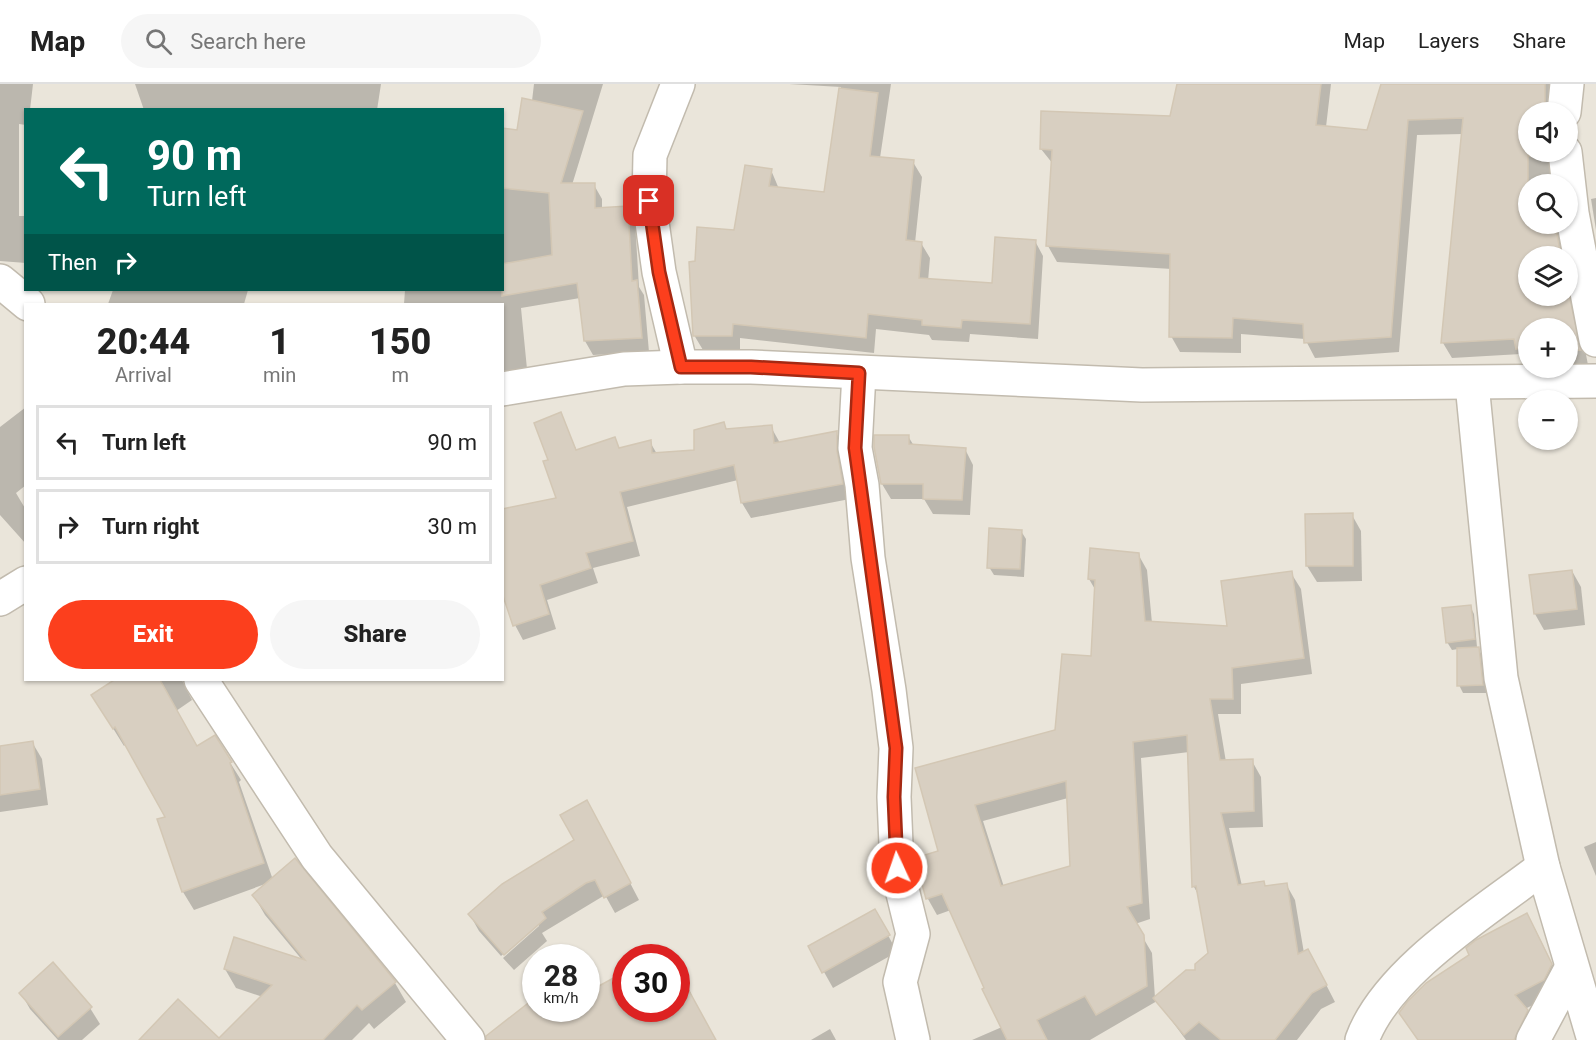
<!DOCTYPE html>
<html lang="en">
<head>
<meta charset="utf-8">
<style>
	body { margin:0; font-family:Roboto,sans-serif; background:#f6f6f6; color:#222; height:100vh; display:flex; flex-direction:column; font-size:22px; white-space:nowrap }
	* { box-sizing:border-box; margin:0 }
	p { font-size:20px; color:#767676 }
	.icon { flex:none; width:33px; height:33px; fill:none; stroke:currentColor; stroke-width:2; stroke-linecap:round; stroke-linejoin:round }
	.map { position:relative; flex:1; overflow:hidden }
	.side { position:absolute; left:24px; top:219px; width:480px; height:378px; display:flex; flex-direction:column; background:#fff; border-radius:0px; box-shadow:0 2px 4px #0004 }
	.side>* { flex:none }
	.top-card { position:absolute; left:24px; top:24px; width:480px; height:183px; border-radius:0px; box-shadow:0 2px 4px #0004; background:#00695c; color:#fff; overflow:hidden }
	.tools { position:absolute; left:1518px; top:18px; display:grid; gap:12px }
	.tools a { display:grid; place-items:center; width:60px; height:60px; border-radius:50%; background:#fff; box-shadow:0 2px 4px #0004; font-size:30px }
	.speed { position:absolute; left:522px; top:860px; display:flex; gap:12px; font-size:30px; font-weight:700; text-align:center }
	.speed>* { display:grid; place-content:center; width:78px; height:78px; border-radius:50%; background:#fff; box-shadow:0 2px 4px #0004; line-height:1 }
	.speed small { font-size:15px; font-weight:400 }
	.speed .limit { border:9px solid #d22; background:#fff; color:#111 }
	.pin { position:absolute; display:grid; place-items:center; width:51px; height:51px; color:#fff; margin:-26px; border-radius:12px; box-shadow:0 3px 9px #0006 }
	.me { position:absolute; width:66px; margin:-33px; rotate:357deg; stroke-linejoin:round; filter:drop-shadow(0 0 4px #0008) }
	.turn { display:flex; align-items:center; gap:21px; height:126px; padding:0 24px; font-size:27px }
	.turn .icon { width:78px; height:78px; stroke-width:2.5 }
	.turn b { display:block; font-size:42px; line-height:51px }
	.then { display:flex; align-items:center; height:57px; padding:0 24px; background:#0003; gap:12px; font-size:22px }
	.eta { display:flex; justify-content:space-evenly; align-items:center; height:102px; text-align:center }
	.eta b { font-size:36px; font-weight:800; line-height:42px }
	.button { display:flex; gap:12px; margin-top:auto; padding:12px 24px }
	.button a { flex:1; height:69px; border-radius:36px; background:#fc3f1d; color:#fff; font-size:24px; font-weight:800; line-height:69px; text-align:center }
	.button a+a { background:#f6f6f6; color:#222 }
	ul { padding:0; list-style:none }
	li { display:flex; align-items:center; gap:18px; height:75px; margin:0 12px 9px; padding:0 12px; border:3px solid #e0e0e0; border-radius:0px }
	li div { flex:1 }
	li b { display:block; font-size:22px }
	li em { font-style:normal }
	header { display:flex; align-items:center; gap:36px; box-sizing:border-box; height:84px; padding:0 30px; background:#fff; border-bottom:2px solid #e0e0e0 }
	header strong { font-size:28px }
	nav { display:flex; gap:33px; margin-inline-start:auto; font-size:21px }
	.search { width:420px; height:54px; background:#f6f6f6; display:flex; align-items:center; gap:15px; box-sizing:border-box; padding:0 21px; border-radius:33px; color:#767676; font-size:22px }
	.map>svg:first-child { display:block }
	.residential { fill:#eae5da; fill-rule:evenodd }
	.shadow { fill:#0003; fill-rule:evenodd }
	.building { fill:#d8cfc1; stroke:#d3c7b4; stroke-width:1.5; fill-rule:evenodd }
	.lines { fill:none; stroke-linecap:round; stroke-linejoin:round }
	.minor-casing { stroke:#c2bbae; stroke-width:36 }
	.minor { stroke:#fff; stroke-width:33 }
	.route-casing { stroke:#a42913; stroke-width:15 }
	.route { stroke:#fc3f1d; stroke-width:10 }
</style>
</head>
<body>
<header>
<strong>Map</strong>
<div class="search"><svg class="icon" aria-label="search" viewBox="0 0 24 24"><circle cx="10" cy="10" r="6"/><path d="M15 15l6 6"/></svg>Search here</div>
<nav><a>Map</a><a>Layers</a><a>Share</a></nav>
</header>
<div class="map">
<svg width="1596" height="956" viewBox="0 0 1596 956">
	<rect width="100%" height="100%" fill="#f6f3ec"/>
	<!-- residential -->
	<path class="residential" d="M 0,0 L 1596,0 L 1596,956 L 0,956 ZM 26,26 L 502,26 L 502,206 L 26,206 ZM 1528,28 L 1568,28 L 1568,68 L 1528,68 ZM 1528,100 L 1568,100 L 1568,140 L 1528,140 ZM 1528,172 L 1568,172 L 1568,212 L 1528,212 ZM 26,220 L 502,220 L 502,596 L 26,596 ZM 1528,244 L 1568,244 L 1568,284 L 1528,284 ZM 1528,316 L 1568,316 L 1568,356 L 1528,356 ZM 536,873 L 586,873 L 586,924 L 536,924 ZM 626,873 L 676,873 L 676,924 L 626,924 Z"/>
	<!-- shadow -->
	<g class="shadow">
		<polygon points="0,0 33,0 30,26 26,26 26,41 19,40 19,132 26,132 26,179 0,177"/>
		<polygon points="135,0 381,0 377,26 144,26"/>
		<polygon points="534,0 603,0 572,101 594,101 602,115 602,125 627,124 635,137 639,203 644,211 649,268 593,271 585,257 580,214 521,224 527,285 502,287 502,220 404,220 405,206 502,206 502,46 519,48 532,17"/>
		<polygon points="789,0 891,0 880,74 913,78 922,93 915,159 921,159 930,174 928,197 994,201 1035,157 1043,172 1038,255 970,250 969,258 932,256 929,251 876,245 874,269 740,254 740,266 703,266 694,251 696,179 736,148 771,86 779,105 825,110 841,3"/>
		<polygon points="1179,0 1331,0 1326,43 1368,47 1383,0 1554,0 1553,28 1528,28 1528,68 1567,68 1556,100 1528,100 1528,140 1561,140 1566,172 1528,172 1528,212 1568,212 1568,177 1588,281 1568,283 1568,244 1528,244 1527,280 1521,270 1452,274 1443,259 1463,50 1417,51 1399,268 1315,274 1305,255 1241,250 1241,269 1180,268 1171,252 1172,185 1057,178 1048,162 1053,80 1041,65 1171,34"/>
		<polygon points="1596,114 1596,146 1591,115"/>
		<polygon points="113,206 248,206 244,220 108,220"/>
		<polygon points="26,323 26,401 16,409 26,426 26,460 0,431 0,343"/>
		<polygon points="560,330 577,367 614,355 620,365 650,358 657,370 696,368 724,340 727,346 771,343 780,359 836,349 845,363 850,415 751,434 742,419 738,396 627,423 640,472 593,484 598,499 547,516 556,545 523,556 515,541 558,415 550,376"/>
		<polygon points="908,352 914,362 965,365 973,381 970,431 933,430 924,415 891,415 882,400"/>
		<polygon points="1352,431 1361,447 1362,497 1317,498 1307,482"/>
		<polygon points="1021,447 1026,455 1024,493 994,491 989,483"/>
		<path d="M 1138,470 L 1147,486 L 1152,539 L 1229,544 L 1291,489 L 1301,505 L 1312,590 L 1241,600 L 1241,630 L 1218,630 L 1226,678 L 1252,677 L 1261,693 L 1263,743 L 1229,744 L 1242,802 L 1264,798 L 1266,804 L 1286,800 L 1295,816 L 1304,869 L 1317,883 L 1335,918 L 1321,925 L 1297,956 L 1186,956 L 1157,917 L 1090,956 L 972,956 L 1002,943 L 951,826 L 937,831 L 928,815 L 917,775 L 940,768 L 917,685 L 1056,647 L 1093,574 L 1096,507 L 1089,495 ZM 1189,668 L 1194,803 L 1199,812 L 1210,870 L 1196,888 L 1155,914 L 1152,869 L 1135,840 L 1150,835 L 1141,674 ZM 1068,714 L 1072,783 L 1004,803 L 983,737 Z"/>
		<polygon points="1572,487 1581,503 1585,541 1544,546 1535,530"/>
		<polygon points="1470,522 1474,530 1477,563 1483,573 1487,609 1463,609 1459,601 1458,565 1452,566 1447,558"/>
		<polygon points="117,596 182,596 192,616 176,627 197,664 214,653 241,696 239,698 273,796 395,899 406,918 374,945 369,939 352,956 220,956 263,913 236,904 225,885 303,877 265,831 254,812 268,799 194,826 183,808 159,736 167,733 126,660 124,662 93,612"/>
		<polygon points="32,658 42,675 48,721 0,728 0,663"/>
		<polygon points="596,734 639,816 615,829 605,811 542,849 547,857 514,886 503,874 539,842 539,838 501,872 479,847 470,831 576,757"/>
		<polygon points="1596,758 1596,792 1584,763"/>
		<polygon points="875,827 897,868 833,904 810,863"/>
		<polygon points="1535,845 1560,896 1552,911 1525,925 1536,942 1528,956 1418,956 1401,929"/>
		<polygon points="669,866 673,873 656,873"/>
		<polygon points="676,878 706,941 716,956 487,956 536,924 586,924 598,903 626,924 676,924"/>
		<polygon points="21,909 90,924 100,940 82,956 58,956 30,925"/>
		<polygon points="830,945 836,956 811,956"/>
	</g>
	<!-- building -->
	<g class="building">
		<polygon points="1177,0 1321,0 1316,41 1367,46 1381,0 1545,0 1545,28 1528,28 1528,68 1544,68 1544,72 1528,72 1528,140 1555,140 1561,172 1528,172 1528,212 1568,212 1568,206 1581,266 1568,267 1568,244 1528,244 1528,262 1516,265 1514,255 1441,259 1463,34 1408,36 1391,253 1304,259 1303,240 1233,234 1232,254 1169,253 1170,170 1046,162 1052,66 1040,65 1041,27 1170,32"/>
		<polygon points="839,4 878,9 870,72 914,76 906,156 922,158 919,194 992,199 995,153 1036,156 1030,240 962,236 961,244 922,241 922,236 868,230 866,254 733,240 732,252 693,252 689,178 695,177 697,143 734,146 745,81 772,85 769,102 824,108"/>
		<polygon points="522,14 583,27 561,99 595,99 595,124 628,122 632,197 637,196 642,254 584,257 577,199 502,212 502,180 552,171 549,109 502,104 502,44 517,46"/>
		<polygon points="561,328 576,366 615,353 619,364 651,356 652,369 694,366 694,346 724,338 726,345 772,341 774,359 837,347 837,367 843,400 741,419 734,381 620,408 633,457 586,469 591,484 540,501 549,530 513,542 502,509 502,425 556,414 543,377 548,376 534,339"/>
		<polygon points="874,351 909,351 909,360 966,364 962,416 923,415 923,400 881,400 874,363"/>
		<polygon points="1353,429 1353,482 1306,482 1305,430"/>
		<polygon points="989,444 1022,446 1020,485 987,484"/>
		<path d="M 1090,464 L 1139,469 L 1145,537 L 1227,542 L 1221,497 L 1292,487 L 1304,574 L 1232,584 L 1233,615 L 1210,615 L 1220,676 L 1253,675 L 1254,727 L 1221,729 L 1238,801 L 1264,797 L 1265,802 L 1287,799 L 1298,870 L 1308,865 L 1327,901 L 1312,909 L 1275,956 L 1221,956 L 1199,938 L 1184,951 L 1153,914 L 1186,886 L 1195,886 L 1195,880 L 1208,869 L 1196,802 L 1192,803 L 1187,651 L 1133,658 L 1142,819 L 1127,823 L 1144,851 L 1147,902 L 1096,931 L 1085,912 L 1037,936 L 1047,956 L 1007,956 L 982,905 L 984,904 L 942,810 L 926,815 L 915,774 L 938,767 L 915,684 L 1055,646 L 1062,570 L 1091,572 L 1095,496 L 1088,495 ZM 1066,697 L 1070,782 L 1001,802 L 975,721 Z"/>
		<polygon points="1572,486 1577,525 1534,530 1529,491"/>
		<polygon points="1471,521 1475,555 1446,559 1442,524"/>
		<polygon points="1479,563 1483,601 1457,602 1457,564"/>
		<polygon points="114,596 160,596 197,662 215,651 232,678 230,679 264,779 182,808 157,735 165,733 115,643 113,645 91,611"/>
		<polygon points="33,657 40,705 0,711 0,662"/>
		<polygon points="587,716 631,799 604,814 595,796 586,799 542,828 546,834 504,871 468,830 502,800 574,756 560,731"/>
		<polygon points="295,774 396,898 362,926 357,921 323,956 139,956 178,915 219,954 272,901 224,885 234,853 305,876 252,811"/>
		<polygon points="875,825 890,851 822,889 808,862"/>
		<polygon points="1527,829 1552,880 1544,896 1515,911 1528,926 1514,956 1418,956 1399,929 1407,918 1426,899 1469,871 1466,864 1476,856"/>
		<polygon points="53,878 92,923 58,953 19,909"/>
		<polygon points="676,883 716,956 486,956 486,952 536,913 536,924 586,924 586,886 599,902 626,887 626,924 676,924"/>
	</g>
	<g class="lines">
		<!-- minor casing -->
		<g class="minor-casing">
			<g id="minor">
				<polyline points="678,0 650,71 649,117 659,188 681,283"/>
				<polyline points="1564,28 1567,0"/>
				<polyline points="1565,68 1572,129 1596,256"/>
				<polyline points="0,197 28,220"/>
				<polyline points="859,289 855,364 862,401 868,474 889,606 896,664 894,713 897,785 913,850 900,898 913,956"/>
				<polyline points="1472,300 1501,594 1543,783 1594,956"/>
				<polyline points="502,305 624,285 681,283 751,283 1142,301 1596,297"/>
				<polyline points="0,515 26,499"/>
				<polyline points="201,596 317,773 468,956"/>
				<path d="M 1362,956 C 1387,887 1486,827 1543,783"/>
				<polyline points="1533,956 1571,885"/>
			</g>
		</g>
		<!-- minor -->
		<use href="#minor" class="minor"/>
	</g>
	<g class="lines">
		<!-- route casing -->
		<g class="route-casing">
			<polyline id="route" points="649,117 659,188 681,283 751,283 859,289 855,364 896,664 894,713 897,784"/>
		</g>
		<!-- route -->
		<use href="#route" class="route"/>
	</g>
</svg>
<div class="tools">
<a><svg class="icon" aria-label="sound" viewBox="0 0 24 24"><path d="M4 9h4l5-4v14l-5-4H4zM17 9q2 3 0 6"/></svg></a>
<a><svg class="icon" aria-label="search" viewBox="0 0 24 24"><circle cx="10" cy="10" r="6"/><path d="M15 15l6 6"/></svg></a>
<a><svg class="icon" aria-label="layers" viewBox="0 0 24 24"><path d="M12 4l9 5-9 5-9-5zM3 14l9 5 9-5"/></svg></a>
<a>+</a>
<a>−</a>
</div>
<div class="speed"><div>28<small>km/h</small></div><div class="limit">30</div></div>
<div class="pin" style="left:649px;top:117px;background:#d93025"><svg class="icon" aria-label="arrive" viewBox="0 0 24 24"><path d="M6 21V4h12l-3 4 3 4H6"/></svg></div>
<svg class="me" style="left:897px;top:784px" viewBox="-20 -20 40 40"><circle r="17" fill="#fc3f1d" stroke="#fff" stroke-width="3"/><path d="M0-11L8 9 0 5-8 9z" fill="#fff"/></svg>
<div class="top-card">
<div class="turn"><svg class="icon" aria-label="left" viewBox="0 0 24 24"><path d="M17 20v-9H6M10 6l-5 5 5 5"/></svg><div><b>90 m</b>Turn left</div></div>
<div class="then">Then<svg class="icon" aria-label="right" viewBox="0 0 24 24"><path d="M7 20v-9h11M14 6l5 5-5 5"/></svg></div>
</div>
<section class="side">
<div class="eta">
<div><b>20:44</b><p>Arrival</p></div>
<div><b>1</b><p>min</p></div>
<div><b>150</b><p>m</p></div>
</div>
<ul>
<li><svg class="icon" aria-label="left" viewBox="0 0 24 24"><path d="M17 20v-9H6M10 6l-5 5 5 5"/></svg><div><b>Turn left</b></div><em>90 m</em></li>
<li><svg class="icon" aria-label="right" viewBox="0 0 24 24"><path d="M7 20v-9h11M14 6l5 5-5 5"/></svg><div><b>Turn right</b></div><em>30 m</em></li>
</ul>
<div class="button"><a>Exit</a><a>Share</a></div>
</section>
</div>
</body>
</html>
